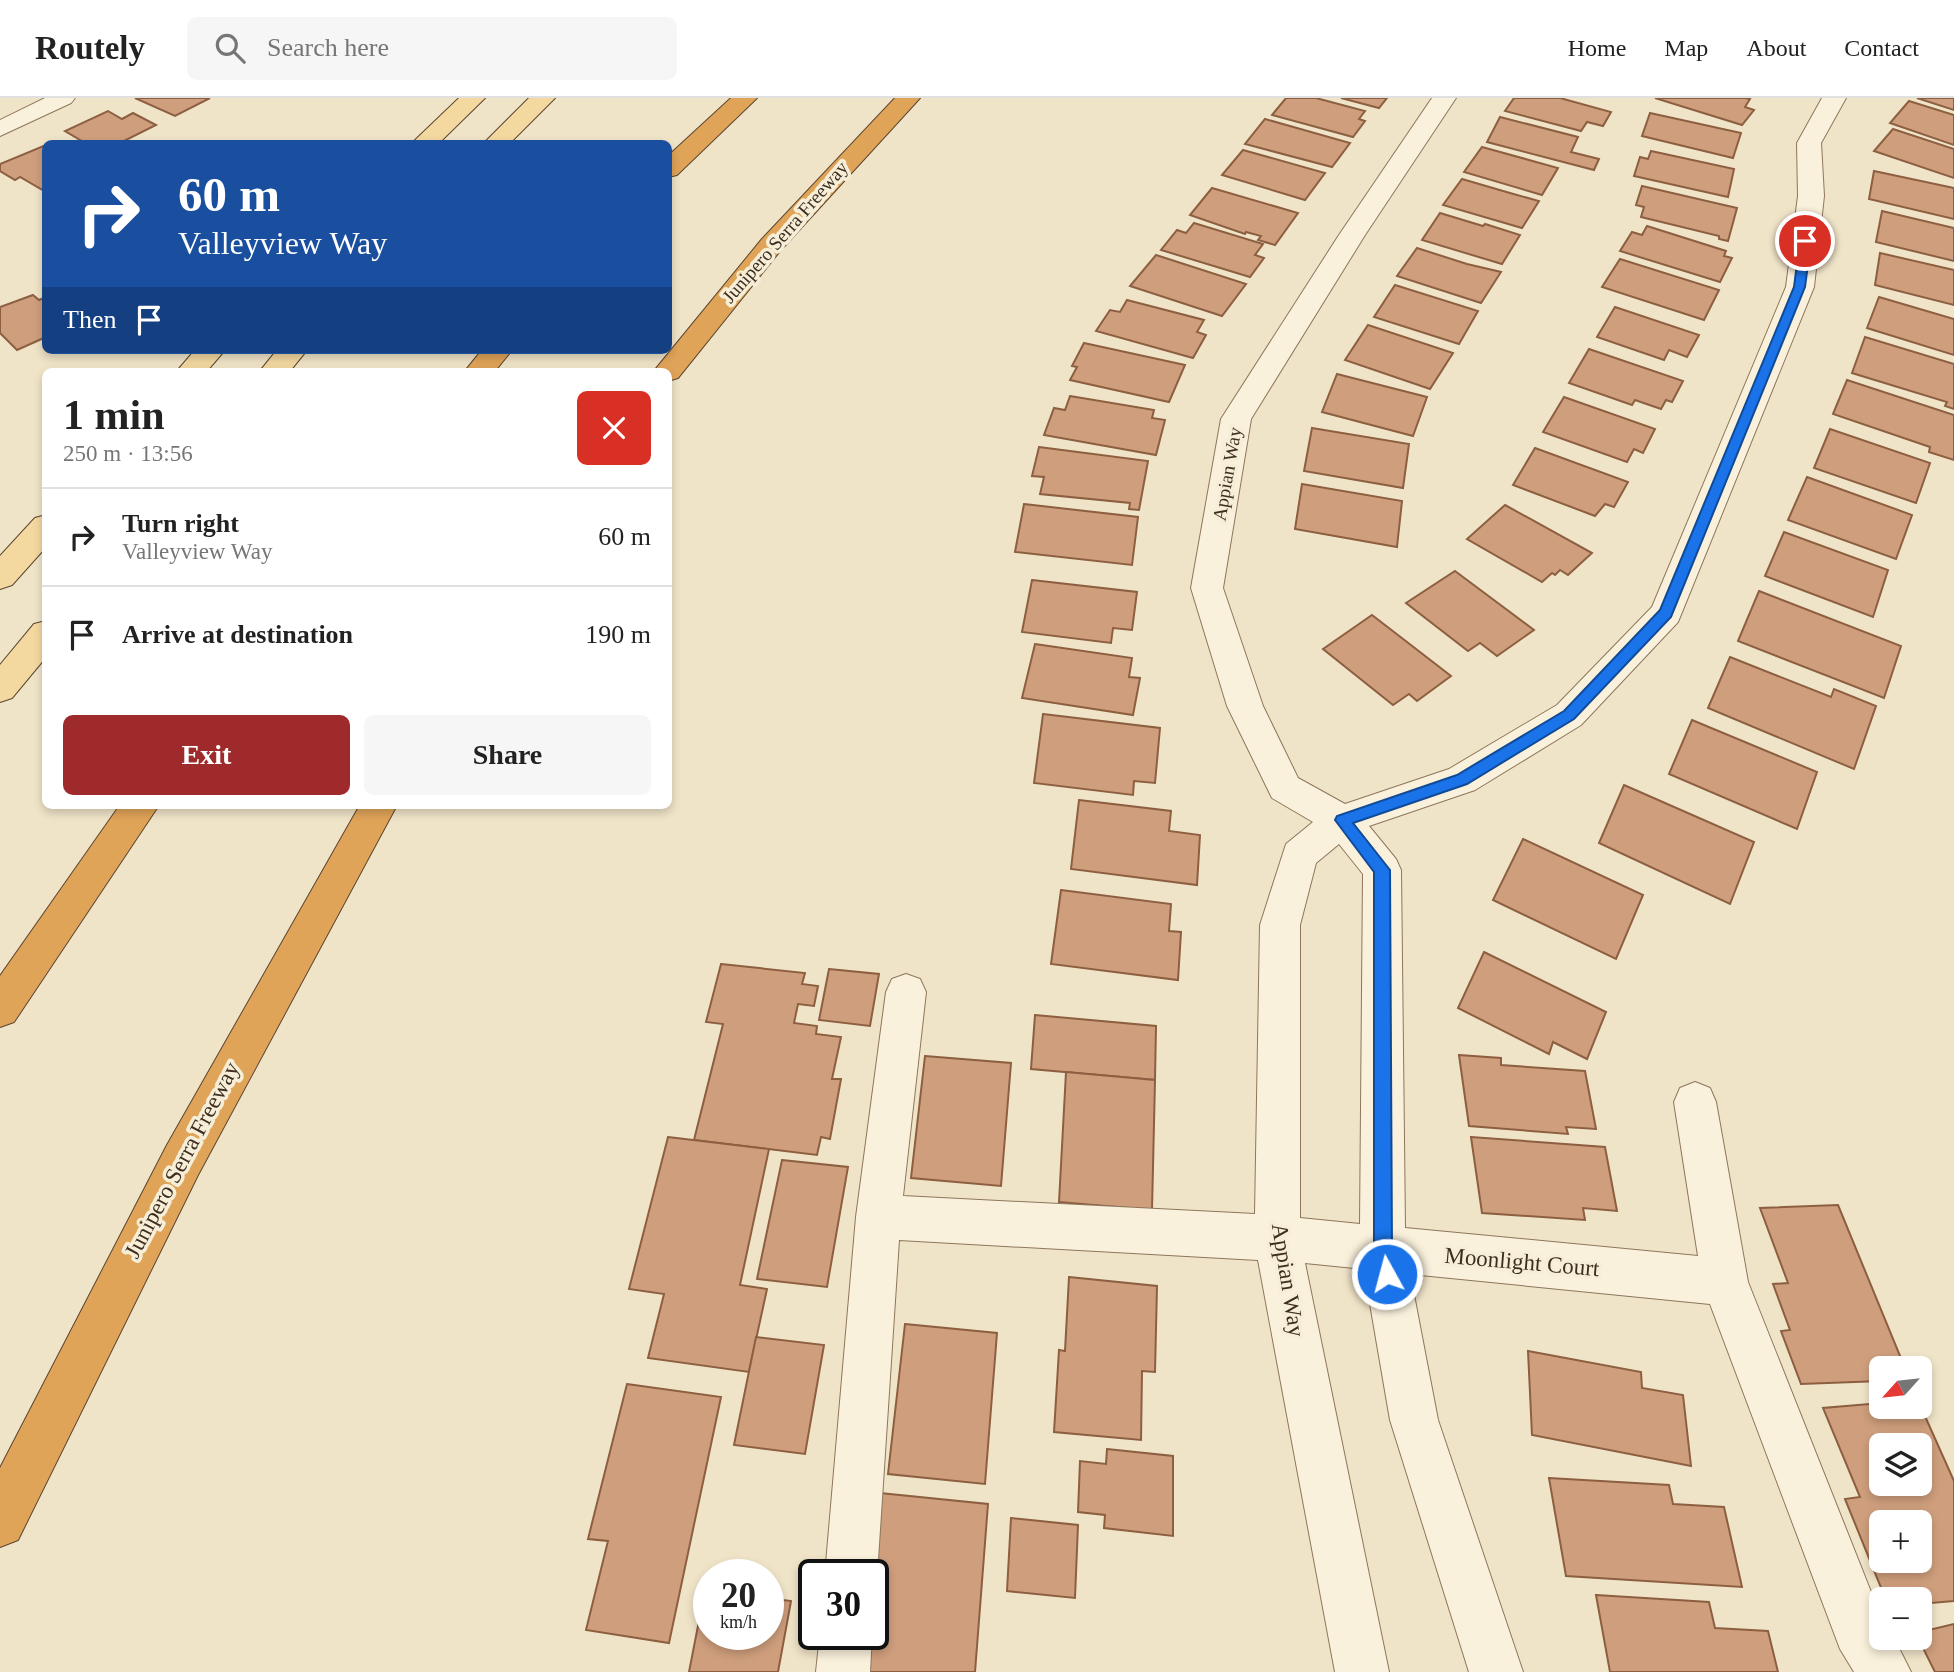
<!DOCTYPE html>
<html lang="en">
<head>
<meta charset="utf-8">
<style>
	body { margin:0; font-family:"Times New Roman",serif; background:#f6f6f6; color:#222; height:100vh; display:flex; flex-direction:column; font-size:26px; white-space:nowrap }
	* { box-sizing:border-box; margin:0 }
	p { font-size:23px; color:#767676 }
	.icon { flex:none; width:38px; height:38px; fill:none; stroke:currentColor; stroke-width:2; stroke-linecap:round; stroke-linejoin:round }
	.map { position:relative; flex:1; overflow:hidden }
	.panel { position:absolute; left:42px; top:270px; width:630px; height:441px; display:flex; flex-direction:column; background:#fff; border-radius:10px; box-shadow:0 4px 10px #0003 }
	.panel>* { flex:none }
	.guide { position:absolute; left:42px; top:42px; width:630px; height:214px; border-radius:10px; box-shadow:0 4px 10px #0003; background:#1a4fa0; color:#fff; overflow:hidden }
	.needle { width:46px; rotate:243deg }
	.tools { position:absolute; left:1869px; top:1258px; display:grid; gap:14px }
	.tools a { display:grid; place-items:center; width:63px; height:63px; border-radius:10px; background:#fff; box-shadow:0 4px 10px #0003; font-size:35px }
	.speed { position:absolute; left:693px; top:1461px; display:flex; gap:14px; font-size:35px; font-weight:700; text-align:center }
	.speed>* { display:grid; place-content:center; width:91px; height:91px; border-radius:50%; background:#fff; box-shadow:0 4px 10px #0003; line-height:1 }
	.speed small { font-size:18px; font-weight:400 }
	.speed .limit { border:4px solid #111; border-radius:10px; background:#fff; color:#111 }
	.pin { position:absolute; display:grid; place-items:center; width:60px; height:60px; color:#fff; margin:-30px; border:4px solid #fff; border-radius:50%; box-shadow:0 2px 7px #0007 }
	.me { position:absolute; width:77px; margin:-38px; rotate:353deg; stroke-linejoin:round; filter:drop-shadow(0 0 5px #0008) }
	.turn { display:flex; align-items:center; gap:24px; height:147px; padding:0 21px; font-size:32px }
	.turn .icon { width:91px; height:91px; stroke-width:2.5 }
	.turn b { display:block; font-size:49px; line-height:60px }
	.then { display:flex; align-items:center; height:66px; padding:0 21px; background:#0003; gap:14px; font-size:26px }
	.round { display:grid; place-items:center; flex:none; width:74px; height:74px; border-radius:10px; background:#f6f6f6 }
	.summary { display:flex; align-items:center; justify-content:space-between; height:119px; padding:0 21px }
	h1 { font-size:42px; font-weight:800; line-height:52px }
	.button { display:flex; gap:14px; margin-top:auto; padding:14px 21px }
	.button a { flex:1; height:80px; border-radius:10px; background:#9e2a2b; color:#fff; font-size:28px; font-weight:800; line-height:80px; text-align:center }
	.button a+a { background:#f6f6f6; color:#222 }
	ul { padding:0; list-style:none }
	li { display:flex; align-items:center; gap:21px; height:98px; padding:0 21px; border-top:2px solid #e0e0e0 }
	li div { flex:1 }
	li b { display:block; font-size:26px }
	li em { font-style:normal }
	header { display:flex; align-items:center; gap:42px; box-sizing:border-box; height:98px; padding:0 35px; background:#fff; border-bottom:2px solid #e0e0e0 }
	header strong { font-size:33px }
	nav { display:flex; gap:38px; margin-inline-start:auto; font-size:24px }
	.search { width:490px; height:63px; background:#f6f6f6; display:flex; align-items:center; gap:18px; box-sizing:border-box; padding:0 24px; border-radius:10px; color:#767676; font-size:26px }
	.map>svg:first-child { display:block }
	.building { fill:#cf9f7d; stroke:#8d5f41; stroke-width:2; fill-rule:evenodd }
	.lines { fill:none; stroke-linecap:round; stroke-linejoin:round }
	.minor-casing { stroke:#8d765c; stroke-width:2 }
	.major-casing { stroke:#5b4430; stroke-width:2 }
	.highway-casing { stroke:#5b4430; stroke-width:2 }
	.minor { fill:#faf1dc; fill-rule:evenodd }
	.major { fill:#f3d9a0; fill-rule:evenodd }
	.highway { fill:#e0a458; fill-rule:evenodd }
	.route { fill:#1a73e8; stroke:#114b97; stroke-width:2 }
	.labels { text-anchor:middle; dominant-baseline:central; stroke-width:7; stroke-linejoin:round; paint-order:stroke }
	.far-street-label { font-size:19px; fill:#3d2e20; stroke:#f7eed8 }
	.street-label { font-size:23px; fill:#3d2e20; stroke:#f7eed8 }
</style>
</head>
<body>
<header>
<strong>Routely</strong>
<div class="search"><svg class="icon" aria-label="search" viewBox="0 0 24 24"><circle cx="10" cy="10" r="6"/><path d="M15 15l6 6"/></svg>Search here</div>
<nav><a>Home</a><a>Map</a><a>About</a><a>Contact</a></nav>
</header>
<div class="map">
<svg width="1954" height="1574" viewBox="0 0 1954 1574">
	<rect width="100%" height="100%" fill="#f0e4c8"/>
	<!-- building -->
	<g class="building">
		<polygon points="135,0 210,0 175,18"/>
		<polygon points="1286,0 1316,0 1365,13 1359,21 1365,23 1353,39 1272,17"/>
		<polygon points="1341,0 1387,0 1379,10"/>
		<polygon points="1514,0 1560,0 1611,14 1603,28 1587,24 1581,33 1505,13"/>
		<polygon points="1655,0 1745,0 1750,1 1745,9 1754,12 1742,27"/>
		<polygon points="1917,0 1954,0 1954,12"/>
		<polygon points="1909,3 1954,17 1954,47 1890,25"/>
		<polygon points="108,13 122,21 133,15 156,27 118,46 87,46 65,33"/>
		<polygon points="1650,15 1741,35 1733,60 1642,38"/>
		<polygon points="1500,19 1578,39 1571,54 1599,61 1594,72 1487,44"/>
		<polygon points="1265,21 1350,45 1332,69 1245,46"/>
		<polygon points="1893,31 1954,51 1954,80 1874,53"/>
		<polygon points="46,47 46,94 20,79 15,82 0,73 0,66"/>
		<polygon points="1482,49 1558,70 1542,97 1464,74"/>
		<polygon points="1243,52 1325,75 1305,102 1222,77"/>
		<polygon points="1651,53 1734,71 1728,99 1634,78 1640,59 1648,61"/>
		<polygon points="1874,73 1954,90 1954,121 1869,101"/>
		<polygon points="1462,81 1510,95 1539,103 1522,130 1443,107"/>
		<polygon points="1642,88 1737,110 1728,143 1719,141 1719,138 1641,119 1644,109 1636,107"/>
		<polygon points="1212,90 1298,115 1275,147 1258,142 1261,138 1246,134 1245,136 1190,117"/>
		<polygon points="1882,113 1954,130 1954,163 1876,144"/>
		<polygon points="1440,115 1483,128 1485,126 1520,137 1502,166 1422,142"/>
		<polygon points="1194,125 1263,146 1255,157 1264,160 1250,179 1161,152 1177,132 1186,135"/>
		<polygon points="1647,128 1726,153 1724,158 1732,160 1720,184 1620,153 1632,134 1642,137"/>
		<polygon points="1417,150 1467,166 1501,174 1481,205 1397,178"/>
		<polygon points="1880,155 1954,172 1954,207 1875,187"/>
		<polygon points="1156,157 1246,186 1222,218 1130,188"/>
		<polygon points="1620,161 1719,192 1704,222 1602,189"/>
		<polygon points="1395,187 1478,213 1459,246 1374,219"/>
		<polygon points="33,197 39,202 46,199 46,239 17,252 0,235 0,209"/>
		<polygon points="1879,199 1954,221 1954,257 1867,230"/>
		<polygon points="1127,202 1204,222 1197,234 1206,237 1193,260 1096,233 1110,212 1120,214"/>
		<polygon points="1615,209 1699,237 1687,259 1669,252 1664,262 1597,239"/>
		<polygon points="1368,227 1453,255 1430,291 1345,262"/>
		<polygon points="1865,239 1954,266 1954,311 1945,308 1947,304 1852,275"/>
		<polygon points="1084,245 1185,267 1169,304 1070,282 1077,269 1072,268"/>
		<polygon points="1589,251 1683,283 1672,304 1666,302 1661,311 1635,302 1632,307 1569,285"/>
		<polygon points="1337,276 1427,299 1413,338 1322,314"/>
		<polygon points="1847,282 1954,317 1954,362 1929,354 1930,349 1833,316"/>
		<polygon points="1070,298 1154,312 1152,320 1165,322 1156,357 1044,337 1054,310 1065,312"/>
		<polygon points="1564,299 1655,331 1643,355 1634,351 1627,364 1543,334"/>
		<polygon points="1312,330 1409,346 1403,390 1304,373"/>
		<polygon points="1830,331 1930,365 1916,405 1814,370"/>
		<polygon points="1039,349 1148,363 1139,412 1129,411 1130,405 1040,396 1044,379 1032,378"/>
		<polygon points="1535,350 1628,384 1614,409 1605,406 1595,418 1513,387"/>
		<polygon points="1807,379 1912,417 1896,461 1788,422"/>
		<polygon points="1302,386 1402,403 1397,449 1295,431"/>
		<polygon points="1024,406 1138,419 1132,467 1015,454"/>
		<polygon points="1505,407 1592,455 1568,477 1560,472 1555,477 1552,475 1542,484 1467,441"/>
		<polygon points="1784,434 1888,472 1873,519 1765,478"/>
		<polygon points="1455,473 1534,532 1497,558 1480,545 1468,553 1406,505"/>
		<polygon points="1032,482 1137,494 1132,532 1113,530 1111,545 1022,534"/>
		<polygon points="1759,493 1901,548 1884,600 1738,543"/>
		<polygon points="1372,517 1451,578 1417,603 1409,596 1393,607 1323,551"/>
		<polygon points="1035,546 1132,560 1129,579 1140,580 1133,617 1022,600"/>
		<polygon points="1730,559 1831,599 1834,591 1876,608 1854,671 1708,610"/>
		<polygon points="1043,616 1160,630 1155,685 1134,683 1133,697 1034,685"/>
		<polygon points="1692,622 1817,674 1797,731 1669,676"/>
		<polygon points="1624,687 1754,744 1730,806 1599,745"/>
		<polygon points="1079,702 1171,713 1169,733 1200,737 1197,787 1071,771"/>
		<polygon points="1523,741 1643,797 1616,861 1493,802"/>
		<polygon points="1061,792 1171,806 1169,833 1181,834 1178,882 1051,866"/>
		<polygon points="1484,854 1606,914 1587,961 1553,944 1549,956 1458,910"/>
		<polygon points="721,866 805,875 802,886 818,888 814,908 798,906 794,925 817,928 816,936 841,939 832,981 841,981 830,1041 821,1039 817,1057 694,1042 723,926 706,924"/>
		<polygon points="829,871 879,876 870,928 819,922"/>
		<polygon points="1035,917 1156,928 1155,982 1031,971"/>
		<polygon points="1459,957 1501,960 1501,967 1585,973 1596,1031 1566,1029 1568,1036 1469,1028"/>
		<polygon points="925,958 1011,965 1001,1088 911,1080"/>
		<polygon points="1066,974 1155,982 1152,1112 1059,1104"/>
		<polygon points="668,1039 769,1051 740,1187 767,1191 749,1274 648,1260 664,1196 629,1191"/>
		<polygon points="1471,1039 1605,1049 1617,1113 1583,1110 1585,1122 1482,1115"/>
		<polygon points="782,1062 848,1069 827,1189 757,1181"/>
		<polygon points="1838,1107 1905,1270 1881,1270 1881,1283 1801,1286 1781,1233 1790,1232 1773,1186 1788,1185 1760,1110"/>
		<polygon points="1069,1179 1157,1188 1155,1274 1142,1273 1141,1342 1054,1334 1059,1252 1065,1253"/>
		<polygon points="905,1226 997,1235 985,1386 888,1376"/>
		<polygon points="756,1239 824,1247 805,1356 734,1347"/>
		<polygon points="1528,1253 1641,1274 1642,1290 1683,1297 1691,1368 1532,1337"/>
		<polygon points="627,1286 721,1299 669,1545 586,1532 608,1443 588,1441"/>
		<path d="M 1881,1305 L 1881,1309 L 1920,1309 L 1920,1307 L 1954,1383 L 1954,1503 L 1920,1506 L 1920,1502 L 1886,1502 L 1845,1401 L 1860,1399 L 1823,1310 ZM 1881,1348 L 1920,1348 L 1920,1386 L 1881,1386 ZM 1881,1424 L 1920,1424 L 1920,1463 L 1881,1463 Z"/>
		<polygon points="1107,1351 1173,1358 1173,1438 1104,1430 1105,1417 1078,1414 1080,1363 1106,1366"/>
		<polygon points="1549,1380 1669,1387 1673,1406 1724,1409 1742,1489 1566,1478"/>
		<polygon points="880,1395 988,1406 975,1574 859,1574 863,1536 873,1536 873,1477 870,1477"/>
		<polygon points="1011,1420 1078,1427 1075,1500 1007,1493"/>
		<polygon points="705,1492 709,1492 709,1536 768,1536 768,1500 791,1503 778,1574 689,1574"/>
		<polygon points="1596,1497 1709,1504 1715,1530 1768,1533 1778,1574 1610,1574"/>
		<polygon points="1954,1526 1954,1574 1935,1574 1918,1540 1920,1534"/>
	</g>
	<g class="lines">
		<!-- minor casing -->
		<g class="minor-casing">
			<g id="minor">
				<polygon points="45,0 75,0 71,5 0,38 0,22"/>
				<path d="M 1432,0 L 1456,0 L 1365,137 L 1251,321 L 1223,490 L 1263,608 L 1298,680 L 1345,706 L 1449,671 L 1557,607 L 1652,509 L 1786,189 L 1798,98 L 1797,45 L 1822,0 L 1846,0 L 1821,45 L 1824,98 L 1814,189 L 1678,524 L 1581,627 L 1475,692 L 1369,728 L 1396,761 L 1401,772 L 1405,1130 L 1698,1158 L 1674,1004 L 1680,990 L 1695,984 L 1710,990 L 1716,1004 L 1748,1184 L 1881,1519 L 1881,1540 L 1894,1540 L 1911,1574 L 1854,1574 L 1840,1551 L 1710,1206 L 1410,1176 L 1438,1322 L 1523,1574 L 1469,1574 L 1390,1322 L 1364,1171 L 1305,1165 L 1389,1574 L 1335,1574 L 1258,1162 L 899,1142 L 877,1477 L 873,1486 L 873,1477 L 825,1477 L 856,1119 L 886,894 L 892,881 L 906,876 L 920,881 L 926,894 L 903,1098 L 1255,1116 L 1260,827 L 1286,746 L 1313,724 L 1272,700 L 1227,608 L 1191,490 L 1221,321 L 1339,137 ZM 1339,746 L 1363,776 L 1360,1126 L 1300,1120 L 1300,827 L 1316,765 Z"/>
				<polygon points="820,1536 872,1536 870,1574 816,1574"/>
			</g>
		</g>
		<!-- major casing -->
		<g class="major-casing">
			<g id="major">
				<polygon points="459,0 485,0 438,46 411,46"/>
				<polygon points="529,0 555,0 509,46 483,46"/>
				<polygon points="195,252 225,252 207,273 177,273"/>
				<polygon points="277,252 307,252 290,273 260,273"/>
				<polygon points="46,417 46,449 12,487 0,491 0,458 35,420"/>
				<polygon points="46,523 46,559 12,600 0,604 0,567 34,526"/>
			</g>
		</g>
		<!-- highway casing -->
		<g class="highway-casing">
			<g id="highway">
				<polygon points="731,0 757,0 677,77 668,79 668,58"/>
				<polygon points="895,0 920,0 780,153 678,280 668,283 668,273 654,273 762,141"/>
				<polygon points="482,252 512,252 495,273 465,273"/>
				<polygon points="120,707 159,707 14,924 0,929 0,878"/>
				<polygon points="360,707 397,707 198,1077 18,1442 0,1449 0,1370 167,1047"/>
			</g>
		</g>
		<!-- minor -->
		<use href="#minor" class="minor"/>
		<!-- major -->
		<use href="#major" class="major"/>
		<!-- highway -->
		<use href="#highway" class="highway"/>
	</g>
	<!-- route -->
	<polygon class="route" points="1805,140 1811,143 1805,189 1671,519 1574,621 1467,686 1353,725 1390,772 1392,1151 1397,1176 1394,1182 1387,1185 1381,1182 1374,1151 1374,774 1335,722 1337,718 1457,677 1564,613 1660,512 1794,189 1800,143"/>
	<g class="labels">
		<!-- far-street labels -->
		<g class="far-street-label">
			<text transform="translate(785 134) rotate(-49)">Junipero Serra Freeway</text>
			<text transform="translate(1227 376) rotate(-80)">Appian Way</text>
		</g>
		<!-- street labels -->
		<g class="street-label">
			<text transform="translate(182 1062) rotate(-62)">Junipero Serra Freeway</text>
			<text transform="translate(1522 1164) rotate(5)">Moonlight Court</text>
			<text transform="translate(1288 1182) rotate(81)">Appian Way</text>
		</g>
	</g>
</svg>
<div class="tools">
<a><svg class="needle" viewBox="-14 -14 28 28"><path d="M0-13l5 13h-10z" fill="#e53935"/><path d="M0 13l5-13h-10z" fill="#767676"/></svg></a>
<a><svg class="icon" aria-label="layers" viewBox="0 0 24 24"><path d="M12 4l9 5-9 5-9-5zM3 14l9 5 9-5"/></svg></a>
<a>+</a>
<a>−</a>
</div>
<div class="speed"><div>20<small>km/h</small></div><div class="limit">30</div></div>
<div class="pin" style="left:1805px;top:143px;background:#d93025"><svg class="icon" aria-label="arrive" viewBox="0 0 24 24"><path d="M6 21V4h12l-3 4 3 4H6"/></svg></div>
<svg class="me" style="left:1387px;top:1176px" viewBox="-20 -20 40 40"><circle r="17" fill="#1a73e8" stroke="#fff" stroke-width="3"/><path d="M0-11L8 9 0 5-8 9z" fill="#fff"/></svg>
<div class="guide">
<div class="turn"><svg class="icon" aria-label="right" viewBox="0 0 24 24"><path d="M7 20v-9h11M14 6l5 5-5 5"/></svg><div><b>60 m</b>Valleyview Way</div></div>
<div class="then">Then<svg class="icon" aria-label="arrive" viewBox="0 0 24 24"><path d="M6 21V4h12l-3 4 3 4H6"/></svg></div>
</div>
<section class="panel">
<div class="summary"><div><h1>1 min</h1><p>250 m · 13:56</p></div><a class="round" style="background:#d93025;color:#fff"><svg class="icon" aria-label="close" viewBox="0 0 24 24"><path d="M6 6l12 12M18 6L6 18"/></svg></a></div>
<ul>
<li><svg class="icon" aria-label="right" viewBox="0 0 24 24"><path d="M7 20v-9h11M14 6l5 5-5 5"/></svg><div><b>Turn right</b><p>Valleyview Way</p></div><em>60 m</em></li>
<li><svg class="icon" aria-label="arrive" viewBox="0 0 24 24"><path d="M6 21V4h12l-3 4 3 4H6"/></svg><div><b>Arrive at destination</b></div><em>190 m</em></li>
</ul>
<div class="button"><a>Exit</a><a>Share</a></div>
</section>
</div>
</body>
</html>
